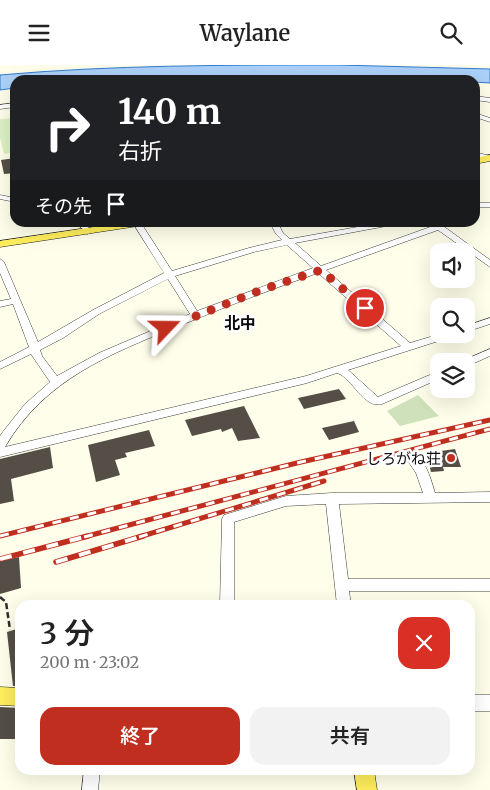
<!DOCTYPE html>
<html lang="ja">
<head>
<meta charset="utf-8">
<style>
	body { margin:0; font-family:Merriweather,"Noto Sans JP",serif; background:#f2f2f2; color:#222; height:100vh; display:flex; flex-direction:column; font-size:19px; white-space:nowrap }
	* { box-sizing:border-box; margin:0 }
	p { font-size:16px; color:#767676 }
	.icon { flex:none; width:28px; height:28px; fill:none; stroke:currentColor; stroke-width:2; stroke-linecap:round; stroke-linejoin:round }
	.map { position:relative; flex:1; overflow:hidden }
	.details { position:absolute; left:15px; top:535px; width:460px; height:175px; display:flex; flex-direction:column; background:#fff; border-radius:15px; box-shadow:0 5px 20px #0002 }
	.details>* { flex:none }
	.guide { position:absolute; left:10px; top:10px; width:470px; height:152px; border-radius:15px; box-shadow:0 5px 20px #0002; background:#202124; color:#fff; overflow:hidden }
	.buttons { position:absolute; left:430px; top:178px; display:grid; gap:10px }
	.buttons a { display:grid; place-items:center; width:45px; height:45px; border-radius:10px; background:#fff; box-shadow:0 5px 20px #0002; font-size:25px }
	.pin { position:absolute; display:grid; place-items:center; width:42px; height:42px; color:#fff; margin:-21px; border:2px solid #fff; border-radius:50%; box-shadow:0 1px 5px #0007 }
	.me { position:absolute; width:55px; margin:-28px; rotate:67deg; stroke-linejoin:round; filter:drop-shadow(0 0 4px #0008) }
	.turn { display:flex; align-items:center; gap:18px; height:105px; padding:0 25px; font-size:22px }
	.turn .icon { width:65px; height:65px; stroke-width:2.5 }
	.turn b { display:block; font-size:35px; line-height:42px }
	.then { display:flex; align-items:center; height:48px; padding:0 25px; background:#0003; gap:10px; font-size:19px }
	.round { display:grid; place-items:center; flex:none; width:52px; height:52px; border-radius:15px; background:#f2f2f2 }
	.overview { display:flex; align-items:center; justify-content:space-between; height:85px; padding:0 25px }
	h1 { font-size:30px; font-weight:600; line-height:38px }
	.primary-button { display:flex; gap:10px; margin-top:auto; padding:10px 25px }
	.primary-button a { flex:1; height:58px; border-radius:15px; background:#c02e1f; color:#fff; font-size:20px; font-weight:600; line-height:58px; text-align:center }
	.primary-button a+a { background:#f2f2f2; color:#222 }
	header { display:flex; justify-content:space-between; align-items:center; height:65px; padding:0 25px; background:#fff; font-size:22px; font-weight:600 }
	.map>svg:first-child { display:block }
	.cemetery { fill:#cfe1bb }
	.pitch { fill:#dcf1c5 }
	.water { fill:#acd1f8; stroke:#317bd2 }
	.building { fill:#544e47 }
	.lines { fill:none; stroke-linecap:round; stroke-linejoin:round }
	.minor-casing { stroke:#3e3e3e; stroke-width:1 }
	.major-casing { stroke:#1c1c1c; stroke-width:1 }
	.path { stroke:#2d2d2d; stroke-width:2.5; stroke-dasharray:6 3; stroke-linecap:butt }
	.minor { fill:#fff; fill-rule:evenodd }
	.major { fill:#feed5b; fill-rule:evenodd }
	.rail-far1-casing { stroke:#c02e1f; stroke-width:5 }
	.rail-casing { stroke:#c02e1f; stroke-width:5.5 }
	.rail-far1 { stroke:#fff; stroke-width:3; stroke-dasharray:9; stroke-linecap:butt }
	.rail { stroke:#fff; stroke-width:4; stroke-dasharray:12; stroke-linecap:butt }
	.route { stroke:#c02e1f; stroke-width:9; stroke-dasharray:0 16.2 }
	.poi-dot { fill:#c02e1f; stroke:#fff; stroke-width:2 }
	.labels { text-anchor:middle; dominant-baseline:central; stroke-width:5; stroke-linejoin:round; paint-order:stroke }
	.poi-label { font-size:15px; fill:#0b0b0b; stroke:#fff; text-anchor:end }
	.neighbourhood-label { font-size:16px; font-weight:bold; fill:#0b0b0b; stroke:#fff }
</style>
</head>
<body>
<header><svg class="icon" aria-label="menu" viewBox="0 0 24 24"><path d="M4 6h16M4 12h16M4 18h16"/></svg>Waylane<svg class="icon" aria-label="search" viewBox="0 0 24 24"><circle cx="10" cy="10" r="6"/><path d="M15 15l6 6"/></svg></header>
<div class="map">
<svg width="490" height="725" viewBox="0 0 490 725">
	<rect width="100%" height="100%" fill="#fffeea"/>
	<!-- cemetery -->
	<polygon class="cemetery" points="418,330 439,351 400,361 387,346"/>
	<!-- pitch -->
	<polygon class="pitch" points="15,53 15,87 4,89 0,73 0,54"/>
	<!-- water -->
	<path class="water" d="M 338,0 L 490,4 L 490,18 L 475,17 L 475,15 L 262,13 L 15,15 L 15,23 L 0,25 L 0,10 C 112,0 225,0 338,0 Z"/>
	<!-- building -->
	<g class="building">
		<polygon points="15,93 15,108 4,109 1,95"/>
		<polygon points="339,324 346,334 304,344 298,333"/>
		<polygon points="244,341 260,373 238,376 232,363 222,367 221,364 192,371 185,355"/>
		<polygon points="354,356 359,367 329,375 322,363"/>
		<polygon points="149,365 155,381 125,388 127,392 115,395 120,410 96,417 88,380"/>
		<polygon points="50,382 53,403 11,414 14,436 0,439 0,394"/>
		<polygon points="455,384 461,402 443,402 444,406 431,407 426,388"/>
		<polygon points="19,492 21,523 0,529 0,496"/>
		<polygon points="20,563 20,621 13,621 7,567"/>
		<polygon points="0,642 20,643 20,674 0,674"/>
	</g>
	<g class="lines">
		<!-- minor casing -->
		<g class="minor-casing">
			<g id="minor">
				<polygon points="475,31 490,33 490,37 475,35"/>
				<polygon points="15,38 15,42 0,44 0,40"/>
				<polygon points="475,48 490,53 490,57 475,52"/>
				<polygon points="475,87 490,91 490,95 475,91"/>
				<polygon points="0,130 15,133 15,137 0,134"/>
				<rect x="475" y="138" width="15" height="4"/>
				<polygon points="76,158 84,158 92,166 88,169"/>
				<path d="M 133,158 L 141,158 L 172,206 L 249,183 L 282,175 L 276,169 L 270,158 L 278,158 L 283,168 L 290,174 L 380,158 L 396,158 L 392,160 L 295,178 L 321,201 L 433,161 L 430,158 L 439,158 L 490,195 L 490,202 L 438,165 L 326,205 L 410,278 L 440,269 L 455,269 L 454,271 L 348,305 L 378,332 L 439,306 L 439,314 L 382,339 C 363,344 353,313 337,308 L 307,318 L 0,392 L 0,371 L 2,368 L 25,339 L 50,317 L 31,289 L 0,304 L 0,297 L 29,282 L 13,239 L 0,242 L 0,236 L 11,234 L 0,208 L 0,194 L 4,197 L 38,277 L 93,245 L 164,208 ZM 287,180 L 313,203 L 197,246 L 175,211 L 254,187 ZM 318,208 L 401,281 L 306,311 L 5,382 C 45,314 110,289 179,261 C 225,242 272,224 318,208 ZM 168,214 L 190,249 L 99,288 L 57,311 L 42,291 L 40,285 L 63,273 L 99,249 Z"/>
				<polygon points="490,253 490,259 466,267 466,261"/>
				<polygon points="490,284 490,291 470,300 466,301 466,296 462,296"/>
				<path d="M 412,389 C 426,393 431,415 435,428 L 490,427 L 490,437 L 339,439 L 348,514 L 490,514 L 490,526 L 349,526 L 351,540 L 337,540 L 326,439 L 286,441 L 234,457 L 234,540 L 220,540 L 222,454 L 224,450 L 286,431 L 332,428 L 423,428 L 416,408 L 406,393 L 408,390 Z"/>
				<rect x="470" y="630" width="20" height="16"/>
				<polygon points="84,705 100,705 98,725 82,725"/>
			</g>
		</g>
		<!-- major casing -->
		<g class="major-casing">
			<g id="major">
				<polygon points="490,90 490,96 475,99 475,93"/>
				<polygon points="121,158 143,158 138,161 0,182 0,176"/>
				<polygon points="0,622 20,623 20,641 0,640"/>
				<polygon points="354,705 374,705 377,725 357,725"/>
			</g>
		</g>
		<!-- path -->
		<polyline class="path" points="0,532 6,537 10,565"/>
		<!-- minor -->
		<use href="#minor" class="minor"/>
		<!-- major -->
		<use href="#major" class="major"/>
		<!-- rail-far1 casing -->
		<g class="rail-far1-casing">
			<g id="rail-far1">
				<polyline points="0,471 301,397 490,355"/>
				<polyline points="84,472 490,364"/>
				<polyline points="139,472 324,416"/>
			</g>
		</g>
		<!-- rail casing -->
		<g class="rail-casing">
			<g id="rail">
				<polyline points="0,494 88,471"/>
				<polyline points="56,497 143,471"/>
			</g>
		</g>
		<!-- rail-far1 -->
		<use href="#rail-far1" class="rail-far1"/>
		<!-- rail -->
		<use href="#rail" class="rail"/>
	</g>
	<g class="lines">
		<!-- route -->
		<polyline class="route" points="166,263 261,225 321,205 365,243"/>
	</g>
	<!-- markers -->
	<circle class="poi-dot" cx="451" cy="393" r="5"/>
	<g class="labels">
		<!-- poi labels -->
		<g class="poi-label">
			<text x="441" y="393">しろがね荘</text>
		</g>
		<!-- neighbourhood labels -->
		<g class="neighbourhood-label">
			<text x="240" y="258">北中</text>
		</g>
	</g>
</svg>
<div class="buttons">
<a><svg class="icon" aria-label="sound" viewBox="0 0 24 24"><path d="M4 9h4l5-4v14l-5-4H4zM17 9q2 3 0 6"/></svg></a>
<a><svg class="icon" aria-label="search" viewBox="0 0 24 24"><circle cx="10" cy="10" r="6"/><path d="M15 15l6 6"/></svg></a>
<a><svg class="icon" aria-label="layers" viewBox="0 0 24 24"><path d="M12 4l9 5-9 5-9-5zM3 14l9 5 9-5"/></svg></a>
</div>
<div class="pin" style="left:365px;top:243px;background:#d93025"><svg class="icon" aria-label="arrive" viewBox="0 0 24 24"><path d="M6 21V4h12l-3 4 3 4H6"/></svg></div>
<svg class="me" style="left:166px;top:263px" viewBox="-20 -20 40 40"><path d="M0-17L14 15 0 8-14 15z" fill="#c02e1f" stroke="#fff" stroke-width="4"/></svg>
<div class="guide">
<div class="turn"><svg class="icon" aria-label="right" viewBox="0 0 24 24"><path d="M7 20v-9h11M14 6l5 5-5 5"/></svg><div><b>140 m</b>右折</div></div>
<div class="then">その先<svg class="icon" aria-label="arrive" viewBox="0 0 24 24"><path d="M6 21V4h12l-3 4 3 4H6"/></svg></div>
</div>
<section class="details">
<div class="overview"><div><h1>3 分</h1><p>200 m · 23:02</p></div><a class="round" style="background:#d93025;color:#fff"><svg class="icon" aria-label="close" viewBox="0 0 24 24"><path d="M6 6l12 12M18 6L6 18"/></svg></a></div>
<div class="primary-button"><a>終了</a><a>共有</a></div>
</section>
</div>
</body>
</html>
